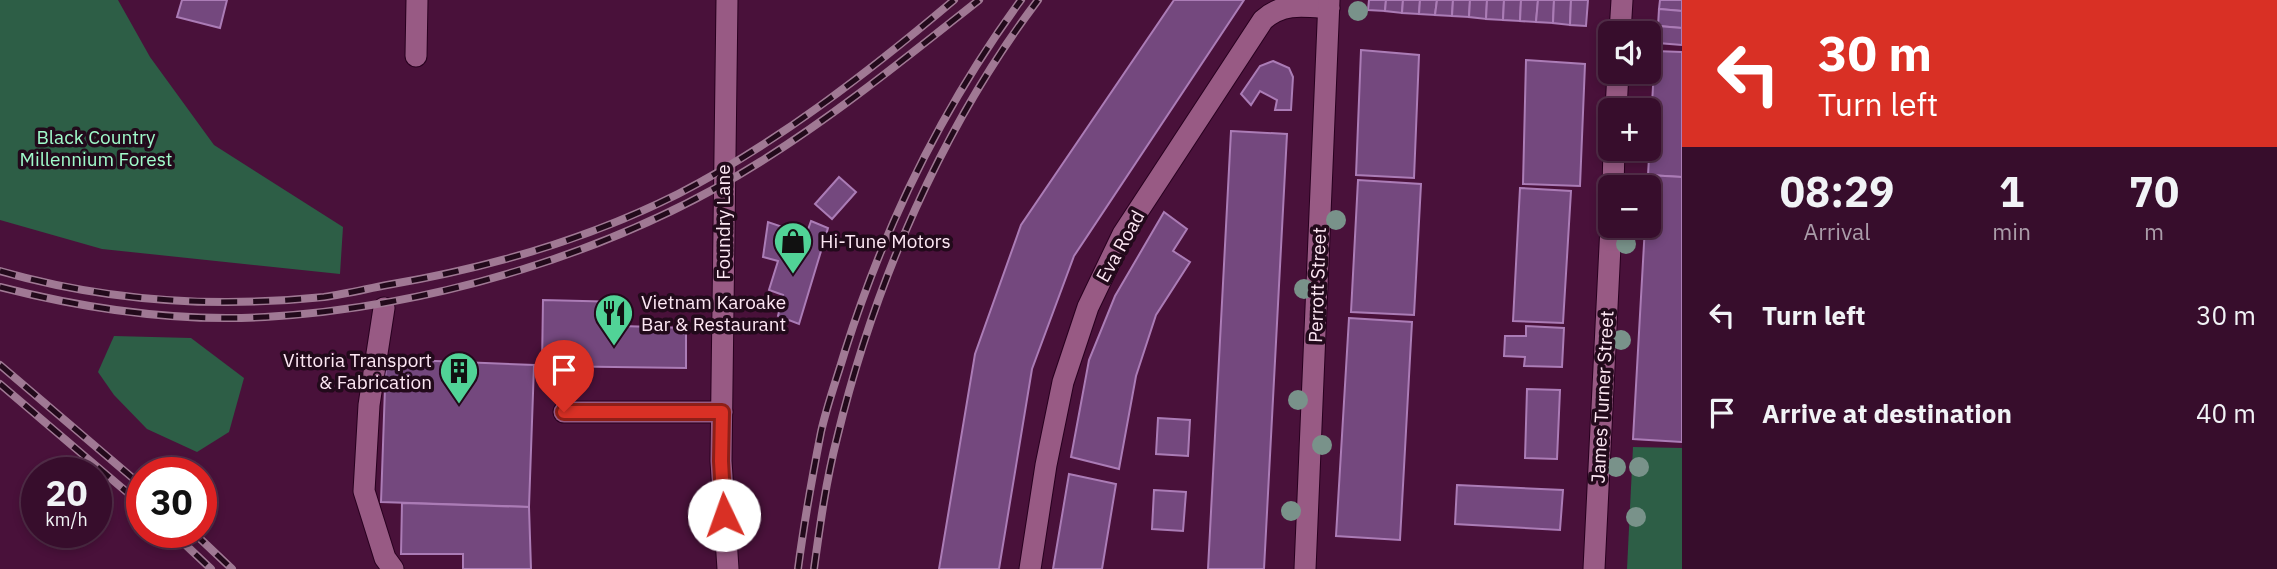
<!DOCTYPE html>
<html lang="en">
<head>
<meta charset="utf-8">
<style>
	body { margin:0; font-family:"IBM Plex Sans",sans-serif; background:#421b38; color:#f1f3f6; height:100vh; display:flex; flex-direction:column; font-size:26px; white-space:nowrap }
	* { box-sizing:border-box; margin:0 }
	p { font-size:23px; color:#aa9ca9 }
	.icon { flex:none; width:38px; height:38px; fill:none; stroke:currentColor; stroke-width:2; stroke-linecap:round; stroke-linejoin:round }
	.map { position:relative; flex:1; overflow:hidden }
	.details { display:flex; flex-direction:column; background:#370d2c; width:595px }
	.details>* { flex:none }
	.top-card { background:#d93025; color:#fff; overflow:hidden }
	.fabs { position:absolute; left:1598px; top:21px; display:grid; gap:14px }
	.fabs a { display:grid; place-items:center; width:63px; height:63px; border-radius:10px; background:#370d2c; box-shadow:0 4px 10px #0003,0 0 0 2px #512d48; font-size:35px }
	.speed { position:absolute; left:21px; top:457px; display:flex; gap:14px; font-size:35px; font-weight:700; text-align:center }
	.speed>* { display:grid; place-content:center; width:91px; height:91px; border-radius:50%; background:#370d2c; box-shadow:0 4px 10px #0003,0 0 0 2px #512d48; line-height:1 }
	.speed small { font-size:18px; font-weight:400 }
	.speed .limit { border:10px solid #d22; background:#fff; color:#111 }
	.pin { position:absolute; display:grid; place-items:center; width:60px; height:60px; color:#fff; margin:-72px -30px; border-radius:50% 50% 50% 0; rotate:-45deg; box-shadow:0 0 7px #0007 }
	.pin .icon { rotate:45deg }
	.me { position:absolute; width:77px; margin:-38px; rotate:357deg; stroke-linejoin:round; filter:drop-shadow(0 0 5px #0008) }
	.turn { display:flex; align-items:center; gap:24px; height:147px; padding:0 21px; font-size:32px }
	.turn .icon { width:91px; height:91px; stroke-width:2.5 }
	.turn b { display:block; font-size:49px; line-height:60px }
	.eta { display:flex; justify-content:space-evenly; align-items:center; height:119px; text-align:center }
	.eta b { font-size:42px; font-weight:700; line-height:49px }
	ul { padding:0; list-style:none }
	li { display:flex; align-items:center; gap:21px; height:98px; padding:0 21px }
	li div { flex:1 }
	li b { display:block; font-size:26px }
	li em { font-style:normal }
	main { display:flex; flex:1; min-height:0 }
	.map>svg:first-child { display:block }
	.green { fill:#2d5e46 }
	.building { fill:#74487e; stroke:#ab7cb6; stroke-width:2 }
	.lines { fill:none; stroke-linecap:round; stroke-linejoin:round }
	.minor-casing { stroke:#28011f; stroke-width:23 }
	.minor { stroke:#985a84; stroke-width:21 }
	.rail-casing { stroke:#a07994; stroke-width:8 }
	.rail { stroke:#220a1b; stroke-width:5; stroke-dasharray:16; stroke-linecap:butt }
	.tree { fill:#79928a }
	.route-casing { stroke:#8d1f18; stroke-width:18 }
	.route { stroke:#d93025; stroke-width:12 }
	.labels { text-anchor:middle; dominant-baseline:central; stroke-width:7; stroke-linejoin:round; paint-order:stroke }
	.park-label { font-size:19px; fill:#a0fbcb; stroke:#220a1b }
	.street-label { font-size:19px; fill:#fde7f4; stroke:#220a1b }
	.poi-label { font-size:19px; fill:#fde7f4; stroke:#220a1b; text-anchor:start }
</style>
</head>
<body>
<main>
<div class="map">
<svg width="1682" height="569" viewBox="0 0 1682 569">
	<rect width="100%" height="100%" fill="#49113a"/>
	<!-- green -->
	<g class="green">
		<polygon points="0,0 118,0 150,57 214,145 343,227 340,274 102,249 0,220"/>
		<polygon points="114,336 191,338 244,378 229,432 197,452 147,429 114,395 98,372"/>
		<polygon points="1633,447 1682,448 1682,569 1627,569"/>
	</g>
	<!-- building -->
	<g class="building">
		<polygon points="182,0 227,0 220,28 177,17"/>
		<polygon points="1174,0 1244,0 1074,256 1032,369 999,569 939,569 975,354 1021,225"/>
		<polygon points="1369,0 1386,0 1385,11 1368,10"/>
		<polygon points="1386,0 1403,0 1402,13 1385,11"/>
		<polygon points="1403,0 1420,0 1419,14 1402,13"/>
		<polygon points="1420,0 1437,0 1435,15 1419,14"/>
		<polygon points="1437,0 1453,0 1452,16 1435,15"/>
		<polygon points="1453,0 1470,0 1469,17 1452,16"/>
		<polygon points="1470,0 1487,0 1486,19 1469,17"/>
		<polygon points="1487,0 1504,0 1503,20 1486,19"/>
		<polygon points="1504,0 1521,0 1520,21 1503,20"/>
		<polygon points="1521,0 1538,0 1536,22 1520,21"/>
		<polygon points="1538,0 1554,0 1553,23 1536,22"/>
		<polygon points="1554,0 1571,0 1570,25 1553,23"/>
		<polygon points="1571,0 1588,0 1586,26 1570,25"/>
		<polygon points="1660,0 1682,0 1682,11 1659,9"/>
		<polygon points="1659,9 1682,11 1682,28 1658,26"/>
		<polygon points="1658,26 1682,28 1682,45 1658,43"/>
		<polygon points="1361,50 1419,55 1414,178 1356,175"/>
		<polygon points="1655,51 1682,52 1682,177 1648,175"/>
		<polygon points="1526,60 1585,64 1580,186 1523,184"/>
		<polygon points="1273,61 1289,68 1293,77 1291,110 1275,110 1277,100 1260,91 1251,105 1241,94 1260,66"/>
		<polygon points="1231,131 1287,134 1264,569 1208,569"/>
		<polygon points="1648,175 1682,177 1682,442 1633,439 1645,226 1648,226"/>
		<polygon points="839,177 856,192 832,219 815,204"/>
		<polygon points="1358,180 1421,184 1414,315 1351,312"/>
		<polygon points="1520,188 1571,191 1563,323 1513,321"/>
		<polygon points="1164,212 1187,229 1173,251 1190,262 1156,315 1136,376 1119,469 1071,457 1089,360 1115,296"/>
		<polygon points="811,221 828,228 799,324 778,316 783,295 769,290 778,261 763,257 768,222 806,235"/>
		<polygon points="543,300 622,302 622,326 686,328 686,368 542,366"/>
		<polygon points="1349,318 1412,322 1400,540 1336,536"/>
		<polygon points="1526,326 1564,328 1562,367 1524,366 1525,357 1504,356 1505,336 1526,336"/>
		<polygon points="386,359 534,365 529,507 381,502"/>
		<polygon points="1527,389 1560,390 1557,459 1525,458"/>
		<polygon points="1158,418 1190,420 1188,456 1156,454"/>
		<polygon points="1069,474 1116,484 1102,569 1053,569"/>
		<polygon points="1457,485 1563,490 1560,530 1455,524"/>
		<polygon points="1154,490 1186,492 1183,531 1152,529"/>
		<polygon points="402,503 529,507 531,569 463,569 463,554 401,554"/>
	</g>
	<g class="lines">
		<!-- minor casing -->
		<g class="minor-casing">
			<g id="minor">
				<polyline points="727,0 721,461 728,569"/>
				<polyline points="1620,33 1622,0"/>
				<polyline points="416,56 417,0"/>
				<polyline points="1616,110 1618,72"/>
				<polyline points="1613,187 1614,149"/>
				<polyline points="384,308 369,405 364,491 385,558 393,569"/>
				<polyline points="564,412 722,412"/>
				<path d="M 1030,569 L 1046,465 L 1063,382 L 1088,307 L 1123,234 L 1263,20 C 1283,2 1304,6 1329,8"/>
				<polyline points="1305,569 1329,0"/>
				<polyline points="1594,569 1611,226"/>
			</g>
		</g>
		<!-- minor -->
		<use href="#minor" class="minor"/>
		<!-- rail casing -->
		<g class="rail-casing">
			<g id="rail">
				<path d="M 0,271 C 105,301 216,308 324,297 C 345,294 366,289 387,285 C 488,268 586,240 678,194 C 776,144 870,71 954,0"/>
				<path d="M 0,287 C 86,309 176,322 265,317 C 433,307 617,252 760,162 C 837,114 908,56 979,0"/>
				<polyline points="0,365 142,486"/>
				<polyline points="0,384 142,505"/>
				<polyline points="172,532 211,569"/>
				<polyline points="193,532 232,569"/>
				<path d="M 798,569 C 804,523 812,478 821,432 C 827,405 837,378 845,351 C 885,225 943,106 1021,0"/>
				<path d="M 814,569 C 820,525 826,481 837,438 C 874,284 942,127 1038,0"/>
			</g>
		</g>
		<!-- rail -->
		<use href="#rail" class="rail"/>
	</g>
	<!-- trees -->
	<g class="tree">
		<circle cx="1358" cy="11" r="10"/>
		<circle cx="1336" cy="220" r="10"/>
		<circle cx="1626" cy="244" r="10"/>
		<circle cx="1304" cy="289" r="10"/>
		<circle cx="1621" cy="340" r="10"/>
		<circle cx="1298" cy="400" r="10"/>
		<circle cx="1322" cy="445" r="10"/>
		<circle cx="1616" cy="467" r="10"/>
		<circle cx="1639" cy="467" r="10"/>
		<circle cx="1291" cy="511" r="10"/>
		<circle cx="1636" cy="517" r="10"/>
	</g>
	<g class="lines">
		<!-- route casing -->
		<g class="route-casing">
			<polyline id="route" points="564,412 722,412 721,461 724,515"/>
		</g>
		<!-- route -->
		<use href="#route" class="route"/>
	</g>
	<!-- icons -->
	<defs>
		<g id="shop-pin" transform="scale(2.0125)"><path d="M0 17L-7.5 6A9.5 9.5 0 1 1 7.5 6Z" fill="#51d397" stroke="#220a1b"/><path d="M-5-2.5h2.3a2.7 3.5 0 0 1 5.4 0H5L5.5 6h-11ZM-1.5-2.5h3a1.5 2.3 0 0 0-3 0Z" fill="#111"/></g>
		<g id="restaurant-pin" transform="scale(2.0125)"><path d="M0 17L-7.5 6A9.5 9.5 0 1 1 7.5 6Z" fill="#51d397" stroke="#220a1b"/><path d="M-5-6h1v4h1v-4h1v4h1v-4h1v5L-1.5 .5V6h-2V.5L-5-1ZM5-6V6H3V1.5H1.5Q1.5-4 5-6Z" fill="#111"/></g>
		<g id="building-pin" transform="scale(2.0125)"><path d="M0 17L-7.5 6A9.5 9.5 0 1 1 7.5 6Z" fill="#51d397" stroke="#220a1b"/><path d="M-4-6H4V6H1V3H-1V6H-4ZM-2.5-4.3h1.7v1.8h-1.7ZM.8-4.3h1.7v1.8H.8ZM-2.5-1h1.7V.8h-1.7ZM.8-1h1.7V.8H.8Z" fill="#111"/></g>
	</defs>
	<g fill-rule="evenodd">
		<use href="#shop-pin" x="793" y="241"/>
		<use href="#restaurant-pin" x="614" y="313"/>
		<use href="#building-pin" x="459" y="371"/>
	</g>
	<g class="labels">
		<!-- park labels -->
		<g class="park-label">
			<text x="96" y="137">Black Country<tspan x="96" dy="22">Millennium Forest</tspan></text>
		</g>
		<!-- street labels -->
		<g class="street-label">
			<text transform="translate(723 222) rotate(-90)">Foundry Lane</text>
			<text transform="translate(1120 246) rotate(-61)">Eva Road</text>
			<text transform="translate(1317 285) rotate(-88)">Perrott Street</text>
			<text transform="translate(1602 397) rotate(-87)">James Turner Street</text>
		</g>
		<!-- poi labels -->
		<g class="poi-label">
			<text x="820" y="241">Hi-Tune Motors</text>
			<text x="641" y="302">Vietnam Karoake<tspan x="641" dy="22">Bar &amp; Restaurant</tspan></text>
			<text x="432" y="360" text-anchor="end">Vittoria Transport<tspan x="432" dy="22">&amp; Fabrication</tspan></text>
		</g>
	</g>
</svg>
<div class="fabs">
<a><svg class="icon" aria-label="sound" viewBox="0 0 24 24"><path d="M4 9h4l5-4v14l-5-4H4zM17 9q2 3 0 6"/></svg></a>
<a>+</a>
<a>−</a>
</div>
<div class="speed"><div>20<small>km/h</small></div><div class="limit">30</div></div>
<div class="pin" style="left:564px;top:412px;background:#d93025"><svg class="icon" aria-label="arrive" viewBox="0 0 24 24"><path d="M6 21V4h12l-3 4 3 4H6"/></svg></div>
<svg class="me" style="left:724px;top:515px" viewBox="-20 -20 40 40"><circle r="19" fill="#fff"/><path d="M0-13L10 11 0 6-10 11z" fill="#d93025"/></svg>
</div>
<section class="details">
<div class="top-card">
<div class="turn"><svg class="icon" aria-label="left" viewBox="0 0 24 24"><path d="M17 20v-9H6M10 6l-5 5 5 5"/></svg><div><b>30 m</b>Turn left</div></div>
</div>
<div class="eta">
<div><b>08:29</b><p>Arrival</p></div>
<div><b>1</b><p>min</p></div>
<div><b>70</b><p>m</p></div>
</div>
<ul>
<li><svg class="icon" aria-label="left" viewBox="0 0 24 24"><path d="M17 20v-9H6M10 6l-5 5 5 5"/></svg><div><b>Turn left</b></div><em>30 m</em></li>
<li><svg class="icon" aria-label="arrive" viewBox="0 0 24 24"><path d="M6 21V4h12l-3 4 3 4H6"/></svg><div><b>Arrive at destination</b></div><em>40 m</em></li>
</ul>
</section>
</main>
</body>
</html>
